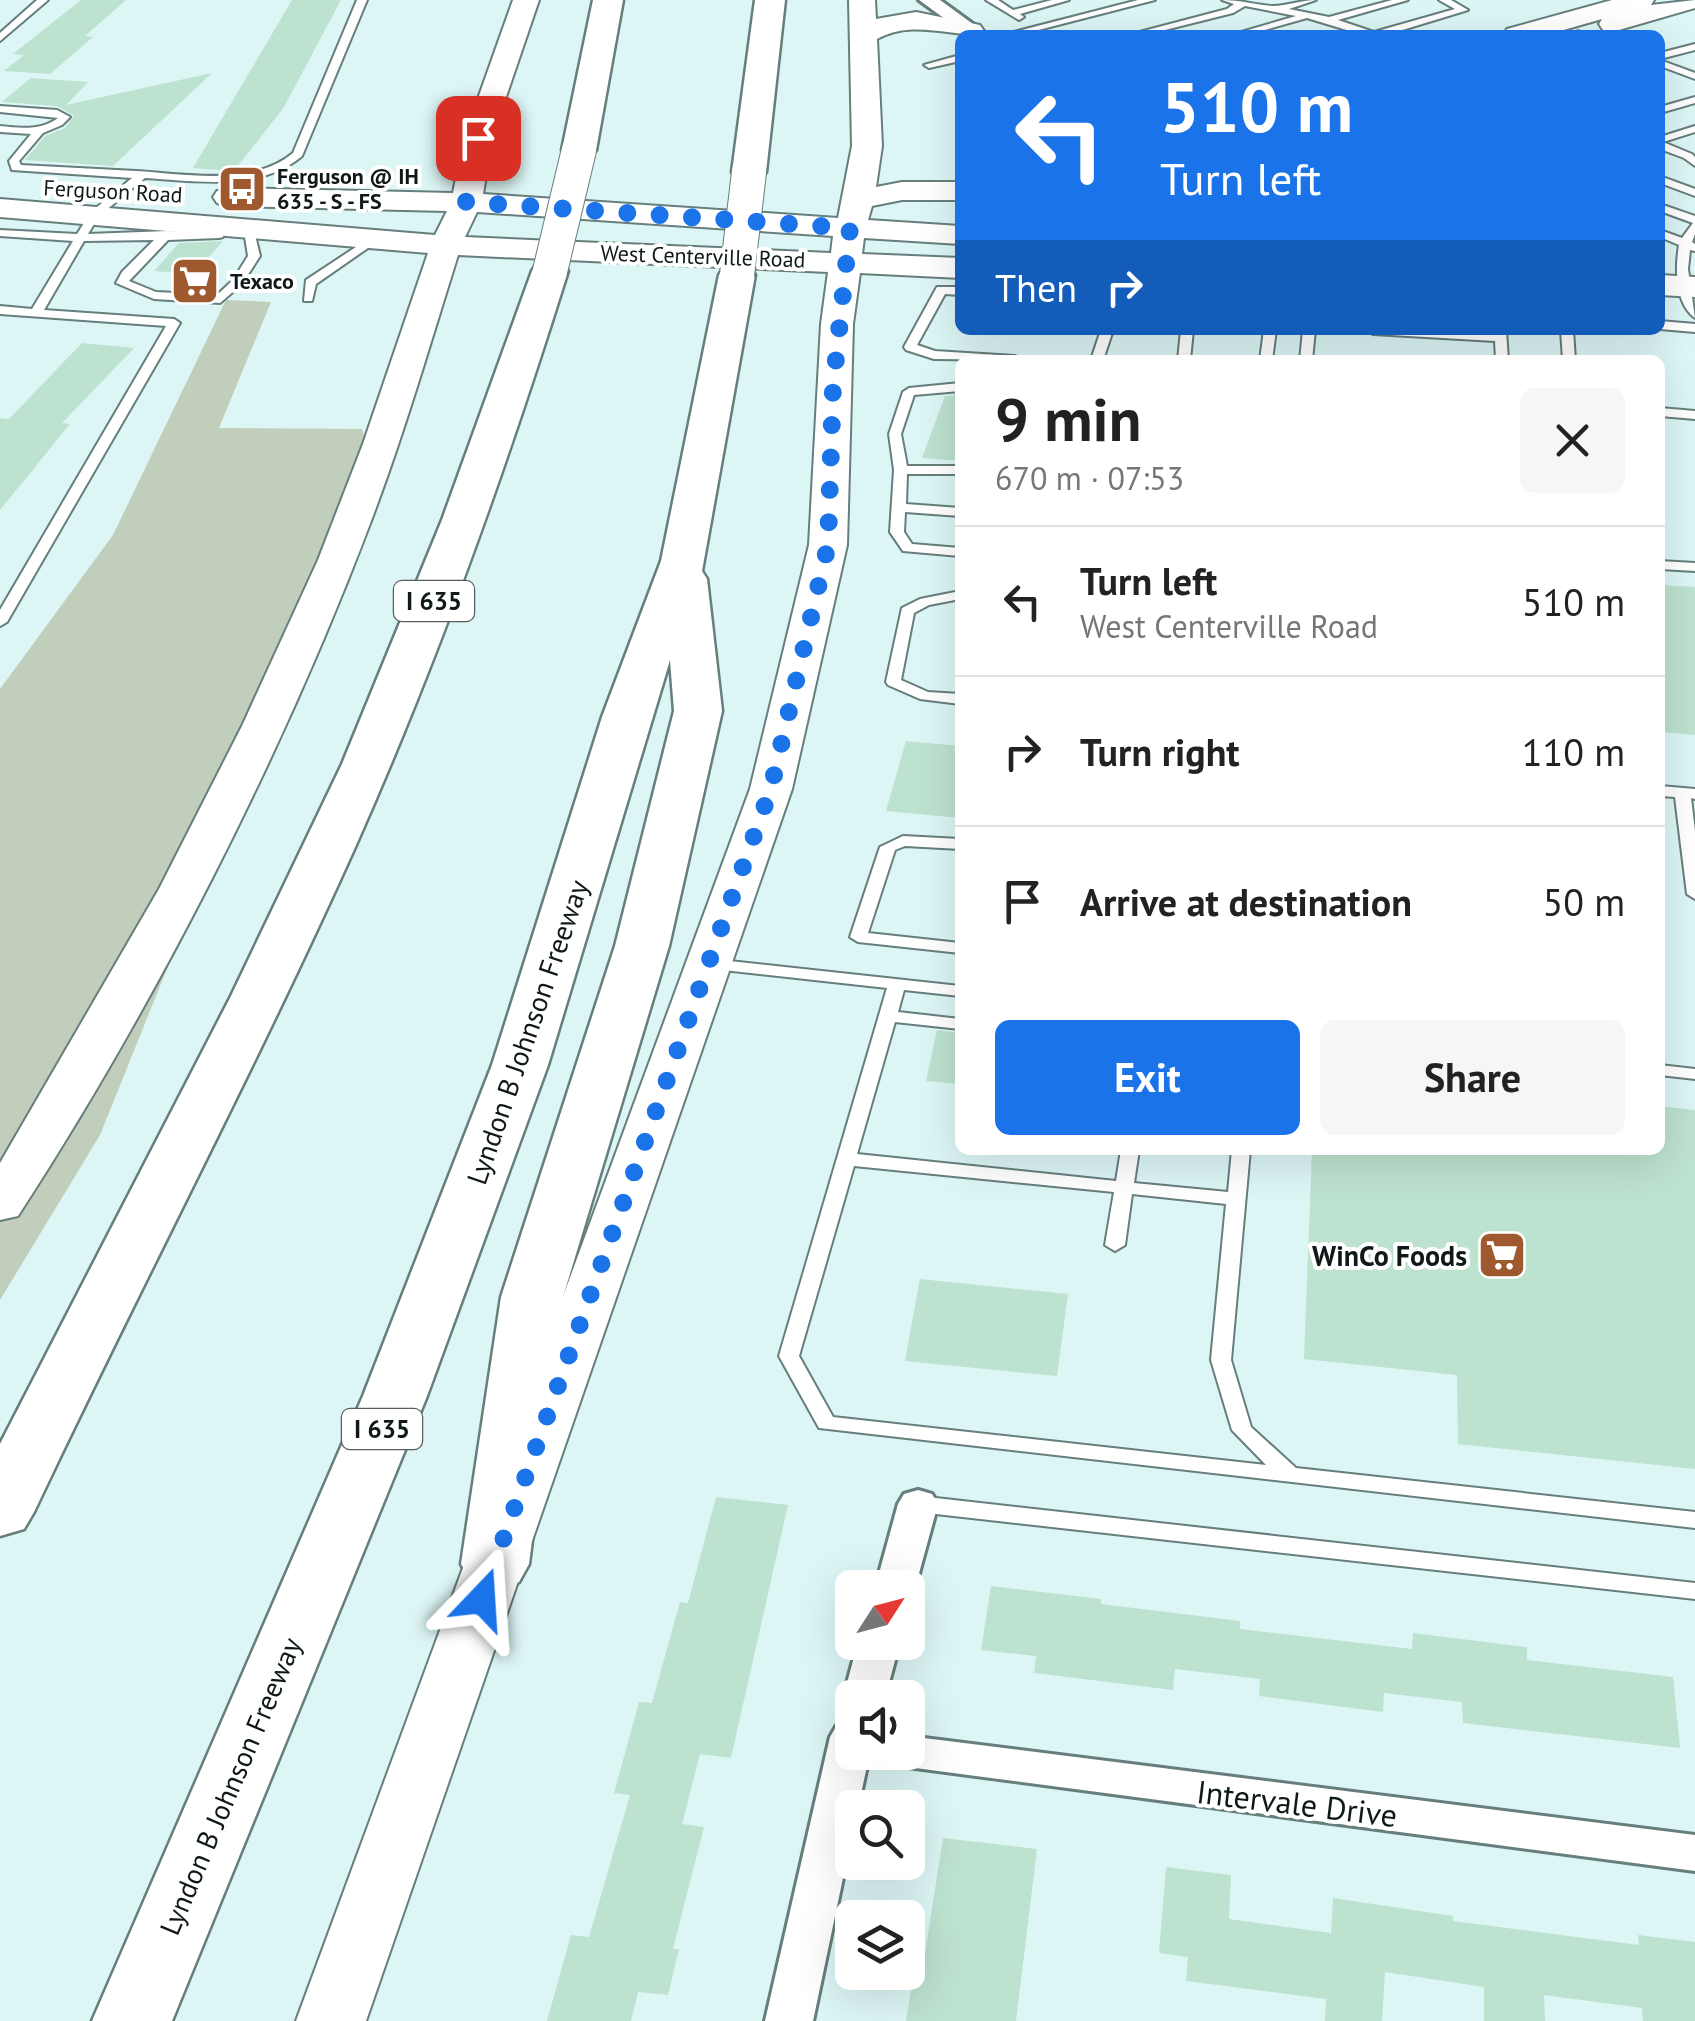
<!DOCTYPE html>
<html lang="en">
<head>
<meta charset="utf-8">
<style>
	body { margin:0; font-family:"PT Sans",sans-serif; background:#f6f6f6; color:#222; height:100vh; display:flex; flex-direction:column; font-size:38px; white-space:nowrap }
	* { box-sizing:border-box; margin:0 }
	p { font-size:32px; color:#767676 }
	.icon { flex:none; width:55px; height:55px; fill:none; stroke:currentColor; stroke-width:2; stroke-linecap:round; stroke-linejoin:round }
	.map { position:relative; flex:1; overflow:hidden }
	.side { position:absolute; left:955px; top:355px; width:710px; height:800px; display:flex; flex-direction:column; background:#fff; border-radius:15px; box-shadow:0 10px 40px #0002 }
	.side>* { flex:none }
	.banner { position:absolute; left:955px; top:30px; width:710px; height:305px; border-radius:15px; box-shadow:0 10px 40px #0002; background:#1a73e8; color:#fff; overflow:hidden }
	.needle { width:65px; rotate:54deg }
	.fabs { position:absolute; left:835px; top:1570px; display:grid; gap:20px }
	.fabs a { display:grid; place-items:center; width:90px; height:90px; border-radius:15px; background:#fff; box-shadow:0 10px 40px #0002; font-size:50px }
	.pin { position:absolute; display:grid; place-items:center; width:85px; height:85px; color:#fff; margin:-42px; border-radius:20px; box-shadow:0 5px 15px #0006 }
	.me { position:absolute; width:110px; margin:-55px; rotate:20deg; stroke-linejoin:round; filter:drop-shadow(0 0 8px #0008) }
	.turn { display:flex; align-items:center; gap:35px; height:210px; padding:0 40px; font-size:45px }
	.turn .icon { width:130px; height:130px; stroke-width:2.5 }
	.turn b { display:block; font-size:70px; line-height:85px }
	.then { display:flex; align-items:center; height:95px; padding:0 40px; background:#0003; gap:20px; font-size:38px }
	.round { display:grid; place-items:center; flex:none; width:105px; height:105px; border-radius:15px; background:#f6f6f6 }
	.summary { display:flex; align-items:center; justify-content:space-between; height:170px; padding:0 40px }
	h1 { font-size:60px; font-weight:700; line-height:75px }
	.primary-button { display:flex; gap:20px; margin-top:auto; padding:20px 40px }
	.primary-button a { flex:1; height:115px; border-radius:15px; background:#1a73e8; color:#fff; font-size:40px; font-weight:700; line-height:115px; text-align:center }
	.primary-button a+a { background:#f6f6f6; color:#222 }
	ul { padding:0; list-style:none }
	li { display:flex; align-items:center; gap:30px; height:150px; padding:0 40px; border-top:2px solid #e0e0e0 }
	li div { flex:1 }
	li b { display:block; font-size:38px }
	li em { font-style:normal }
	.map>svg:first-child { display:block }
	.green { fill:#c1cebb }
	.building { fill:#bde2cf }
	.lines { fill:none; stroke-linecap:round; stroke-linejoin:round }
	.lane-casing { stroke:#667e7c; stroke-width:4 }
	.street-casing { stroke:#667e7c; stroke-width:6 }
	.secondary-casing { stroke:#667e7c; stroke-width:4 }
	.highway-casing { stroke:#667e7c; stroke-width:5 }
	.lane { fill:#fff; fill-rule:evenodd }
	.street { fill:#fff; fill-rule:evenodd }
	.secondary { fill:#fff; fill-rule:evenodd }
	.highway { fill:#fff; fill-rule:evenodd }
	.highway-bridge-casing { stroke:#667e7c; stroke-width:36; stroke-linecap:butt }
	.highway-bridge { stroke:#fff; stroke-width:34 }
	.route { stroke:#1a73e8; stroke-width:18; stroke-dasharray:0 32.4 }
	.labels { text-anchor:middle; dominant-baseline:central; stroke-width:8; stroke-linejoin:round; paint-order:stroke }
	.far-poi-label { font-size:22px; font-weight:bold; fill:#101919; stroke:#fff; text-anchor:start }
	.far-street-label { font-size:22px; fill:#101919; stroke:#fff }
	.shield { fill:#fff; stroke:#585e5e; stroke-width:2.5 }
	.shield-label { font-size:25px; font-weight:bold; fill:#101919 }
	.street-label { font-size:28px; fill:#101919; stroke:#fff }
	.poi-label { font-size:28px; font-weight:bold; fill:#101919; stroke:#fff; text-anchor:end }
	.near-street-label { font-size:32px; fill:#101919; stroke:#fff }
</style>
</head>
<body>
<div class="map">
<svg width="1695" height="2021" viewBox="0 0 1695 2021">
	<rect width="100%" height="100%" fill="#dcf6f5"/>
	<!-- green -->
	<polygon class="green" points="226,300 271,302 219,428 362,429 372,460 100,1135 0,1300 0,689 113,535"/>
	<!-- building -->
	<g class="building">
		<polygon points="81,0 126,0 85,36 93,37 50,74 4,71 24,55 13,54"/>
		<polygon points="292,0 341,0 284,107 234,171 193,168"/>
		<polygon points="212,73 113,166 25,160 45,136 65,128 74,116 57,106 2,102 31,78 88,82 66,105"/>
		<polygon points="223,241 194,274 154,271 179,243"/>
		<polygon points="82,343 134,348 62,423 70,424 0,510 0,418 9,419"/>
		<polygon points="960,395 960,461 922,458 945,396"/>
		<polygon points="1660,585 1695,587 1695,735 1660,732"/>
		<polygon points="906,741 960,746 960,818 886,811"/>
		<polygon points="937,1030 960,1033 960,1084 926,1081"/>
		<polygon points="1660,1106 1695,1110 1695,1469 1458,1444 1457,1375 1304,1359 1312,1150 1660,1150"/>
		<polygon points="920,1279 1068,1294 1057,1376 905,1361"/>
		<polygon points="716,1497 788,1505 731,1758 700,1754 682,1824 704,1827 673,1949 679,1949 668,1995 638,1992 631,2021 547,2021 571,1935 589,1937 630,1795 614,1793 639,1702 652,1703 680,1602 688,1603"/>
		<polygon points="991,1586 1101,1599 1101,1604 1240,1621 1240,1629 1412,1649 1413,1633 1527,1647 1527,1660 1673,1677 1680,1748 1463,1723 1462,1702 1384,1693 1383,1712 1259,1696 1260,1679 1175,1669 1173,1690 1034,1673 1036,1656 981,1650"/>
		<polygon points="943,1838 1037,1849 1016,2021 906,2021 912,1984 920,1985"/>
		<polygon points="1166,1867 1231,1875 1229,1919 1331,1933 1333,1898 1453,1916 1453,1921 1639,1945 1638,1935 1695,1942 1695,2021 1643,2021 1642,2008 1544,1995 1545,2021 1484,2021 1484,1987 1385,1972 1382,2021 1325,2021 1326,1999 1186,1981 1188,1957 1159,1953"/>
	</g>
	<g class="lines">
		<!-- lane casing -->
		<g class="lane-casing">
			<g id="lane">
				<polygon points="37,0 48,0 0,41 0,33"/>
				<path d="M 357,0 L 367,0 L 302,156 C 260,192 196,181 145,178 L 99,216 L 88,234 L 167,231 L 223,233 L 223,237 L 219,238 L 168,240 L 129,281 L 156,292 L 217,295 L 233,280 L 248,256 L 245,237 L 255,235 L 260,256 L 242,284 L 220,303 L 154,299 L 116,283 L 122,272 L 154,240 L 84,241 L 44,310 L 174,319 L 180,323 L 7,622 L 0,626 L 0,610 L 166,326 L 0,314 L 0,306 L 32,309 L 73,241 L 0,236 L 0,230 L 77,234 L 91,212 L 132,178 L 12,170 L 9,161 L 31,134 L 0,132 L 0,126 C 21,128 40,131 58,118 L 0,112 L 0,106 L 57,110 L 70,117 L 62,125 L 43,133 L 19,161 L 21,165 C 59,167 98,169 136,171 C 186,174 252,187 293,153 Z"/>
				<polygon points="986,0 998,0 1013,10 1052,0 1069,0 1020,14 1024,17 1019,20"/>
				<polygon points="1138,0 1155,0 1019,35 1002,35"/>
				<path d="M 1222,0 C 1240,0 1256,5 1273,6 C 1287,6 1301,0 1316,0 L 1289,9 L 1329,17 L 1392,0 L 1408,0 L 1338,20 L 1374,32 L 1455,9 L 1439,0 L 1451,0 L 1468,10 L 1386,35 L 1363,35 L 1307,18 L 1247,35 L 1231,35 L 1296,16 L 1245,6 L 1233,13 L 1145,35 L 1128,35 L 1227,9 L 1234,4 Z"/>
				<polygon points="1578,31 1586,35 1574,35"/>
				<polygon points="1695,44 1695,50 1660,59 1660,53"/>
				<polygon points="960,55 960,61 929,68 924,65"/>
				<polygon points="1660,60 1695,73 1695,79 1660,66"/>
				<polygon points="1695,97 1695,103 1660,113 1660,107"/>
				<polygon points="1695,126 1695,132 1663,142 1692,154 1695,157 1695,166 1684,158 1660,149 1660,137"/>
				<polygon points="1660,176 1695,189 1695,196 1660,183"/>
				<path d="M 1660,204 L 1695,216 L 1695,234 L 1692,242 L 1695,244 L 1695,251 L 1690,250 L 1688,269 L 1695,318 C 1675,303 1675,269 1679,245 L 1660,237 L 1660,230 L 1682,238 L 1693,223 L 1660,211 Z"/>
				<polygon points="368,239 378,241 316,284 312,301 304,301 306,280"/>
				<polygon points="937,287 960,287 960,295 945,294 917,345 935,351 1015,356 1021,360 934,359 906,350 904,347"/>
				<polygon points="1660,321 1695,324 1695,332 1660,329"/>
				<polygon points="1101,330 1113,330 1103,360 1091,360"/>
				<polygon points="1181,330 1193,330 1190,360 1178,360"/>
				<polygon points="1264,330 1276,330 1272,360 1260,360"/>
				<polygon points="1303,330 1315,330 1312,360 1300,360"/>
				<polygon points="1367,330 1494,334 1494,330 1506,330 1508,360 1496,360 1495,341 1373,334"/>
				<polygon points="1561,330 1573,330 1575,360 1563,360"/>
				<polygon points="960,383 960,391 914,395 901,434 907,466 960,466 960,474 907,474 906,504 960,508 960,516 905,512 904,532 912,544 960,548 960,556 903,551 890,532 894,470 889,434 903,392 909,388"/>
				<polygon points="1660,408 1695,411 1695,419 1660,416"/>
				<polygon points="1660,561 1695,563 1695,571 1660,569"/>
				<polygon points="960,591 960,599 929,605 914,613 901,680 928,692 960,694 960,704 920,699 888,685 886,682 902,608 920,599"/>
				<polygon points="1660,786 1695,789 1695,799 1691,798 1695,831 1695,899 1687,894 1675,797 1660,796"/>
				<polygon points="903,836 960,839 960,849 905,846 895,850 868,933 960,943 960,953 858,942 850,937 880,847"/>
				<path d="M 711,959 L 960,986 L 960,996 L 904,990 L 898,1012 L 960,1019 L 960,1029 L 895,1022 L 857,1154 L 1116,1181 L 1121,1150 L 1139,1150 L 1134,1183 L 1228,1192 L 1232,1150 L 1250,1150 L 1231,1360 L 1251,1427 L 1296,1468 L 1695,1512 L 1695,1528 L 819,1428 L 779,1356 L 887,988 L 705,968 L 702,964 L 705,960 ZM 854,1166 L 1114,1192 L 1105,1245 L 1115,1251 L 1125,1245 L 1132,1194 L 1226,1204 L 1211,1360 L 1232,1430 L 1266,1465 L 833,1417 L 799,1356 Z"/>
				<polygon points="1660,1065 1695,1069 1695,1079 1660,1075"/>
				<polygon points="918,1496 1695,1583 1695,1599 918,1512 910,1509 907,1504 910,1499"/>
			</g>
		</g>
		<!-- street casing -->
		<g class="street-casing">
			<g id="street">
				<polygon points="919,0 940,0 988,35 967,35"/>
				<polygon points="918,1490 932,1494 938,1504 915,1588 908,1599 908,1588 875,1588 898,1504 904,1494"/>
				<polygon points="858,1642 900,1642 885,1698 852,1698 852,1711 843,1698"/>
				<polygon points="852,1720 852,1752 870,1752 858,1808 852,1808 852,1835 813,2021 765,2021 830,1737 837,1725"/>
				<polygon points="908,1736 1695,1835 1695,1871 885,1764 879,1752 908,1752"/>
			</g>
		</g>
		<!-- secondary casing -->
		<g class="secondary-casing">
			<g id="secondary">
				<path d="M 513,0 L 539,0 L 492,138 L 483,194 L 838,218 L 852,146 L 849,0 L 875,0 L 876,19 L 916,12 L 980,25 L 984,31 L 982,35 C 946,35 911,20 877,39 L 882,146 L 876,187 L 902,182 L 960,182 L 960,200 L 902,200 L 872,206 L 868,220 L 960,226 L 960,244 L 864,238 L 862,254 L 960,258 L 960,278 L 860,273 L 853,324 L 847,545 L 792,789 L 366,2021 L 296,2021 L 750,789 L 809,545 L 821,324 L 828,272 L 458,255 C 430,344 404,434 371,521 C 283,754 154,1007 18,1216 L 0,1220 L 0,1163 L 159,889 L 242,726 L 318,560 L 363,444 L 428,253 L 0,217 L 0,199 L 435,235 L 447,211 L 228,206 L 217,203 L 213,197 L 217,191 L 228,188 L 453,193 L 464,138 ZM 477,212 L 833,236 L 831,253 L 465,237 Z"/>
				<polygon points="1612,0 1654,0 1651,5 1695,0 1695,8 1612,32 1603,30 1599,24 1602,19 1546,35 1503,35 1507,29"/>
				<polygon points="1660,275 1695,277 1695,297 1660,295"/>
			</g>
		</g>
		<!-- highway casing -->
		<g class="highway-casing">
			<g id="highway">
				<polygon points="593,0 623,0 596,150 591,157 567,157 562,150"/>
				<polygon points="755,0 785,0 766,172 761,179 749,182 737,179 732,172"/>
				<path d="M 550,260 L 563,263 L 568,271 C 507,466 439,658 356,845 C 255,1070 139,1289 34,1512 L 24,1529 L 0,1536 L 0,1444 L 230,998 L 342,764 L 442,520 L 532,271 L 537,263 Z"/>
				<polygon points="737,264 750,267 755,275 702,571 707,579 722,711 669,946 563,1297 529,1564 519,1582 495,1589 471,1582 461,1564 501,1297 615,946 674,711 670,660 548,1065 427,1396 172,2021 92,2021 363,1396 492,1065 602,717 661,561 719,275 724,267"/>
			</g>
		</g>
		<!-- lane -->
		<use href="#lane" class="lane"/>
		<!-- street -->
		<use href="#street" class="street"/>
		<!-- secondary -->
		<use href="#secondary" class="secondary"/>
		<!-- highway -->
		<use href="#highway" class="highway"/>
		<!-- highway-bridge casing -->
		<g class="highway-bridge-casing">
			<g id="highway-bridge">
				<polyline points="550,271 579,150"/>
				<polyline points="737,275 749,172"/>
			</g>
		</g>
		<!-- highway-bridge -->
		<use href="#highway-bridge" class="highway-bridge"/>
	</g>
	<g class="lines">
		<!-- route -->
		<polyline class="route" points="478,138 466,202 850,228 833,387 828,545 771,788 482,1599"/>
	</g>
	<!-- icons -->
	<defs>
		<g id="bus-square" transform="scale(2.5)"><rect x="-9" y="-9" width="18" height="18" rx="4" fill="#9f592f" stroke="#fff"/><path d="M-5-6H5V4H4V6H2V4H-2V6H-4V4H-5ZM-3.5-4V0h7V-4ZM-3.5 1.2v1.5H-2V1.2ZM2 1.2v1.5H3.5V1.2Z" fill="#fff"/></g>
		<g id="supermarket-square" transform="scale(2.5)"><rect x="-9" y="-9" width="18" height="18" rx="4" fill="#9f592f" stroke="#fff"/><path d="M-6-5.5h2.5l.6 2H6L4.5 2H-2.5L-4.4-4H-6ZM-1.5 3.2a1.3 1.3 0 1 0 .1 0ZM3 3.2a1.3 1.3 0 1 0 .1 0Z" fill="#fff"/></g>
	</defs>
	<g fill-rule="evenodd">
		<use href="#bus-square" x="242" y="189"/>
		<use href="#supermarket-square" x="195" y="281"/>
		<use href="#supermarket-square" x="1502" y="1255"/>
	</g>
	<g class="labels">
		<!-- far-poi labels -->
		<g class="far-poi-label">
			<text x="277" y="176">Ferguson @ IH<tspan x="277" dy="25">635 - S - FS</tspan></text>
			<text x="230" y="281">Texaco</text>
		</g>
		<!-- far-street labels -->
		<g class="far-street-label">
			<text transform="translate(113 191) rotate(3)">Ferguson Road</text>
			<text transform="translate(703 256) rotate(2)">West Centerville Road</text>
		</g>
		<!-- shield labels -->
		<g class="shield">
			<rect x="394" y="581" width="80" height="40" rx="8"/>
			<rect x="342" y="1409" width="80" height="40" rx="8"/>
		</g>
		<g class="shield-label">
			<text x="434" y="601">I 635</text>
			<text x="382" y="1429">I 635</text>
		</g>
		<!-- street labels -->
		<g class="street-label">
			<text transform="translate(527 1032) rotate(-71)">Lyndon B Johnson Freeway</text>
			<text transform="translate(230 1786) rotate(-67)">Lyndon B Johnson Freeway</text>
		</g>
		<!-- poi labels -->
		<g class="poi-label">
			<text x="1467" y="1255">WinCo Foods</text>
		</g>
		<!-- near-street labels -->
		<g class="near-street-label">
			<text transform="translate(1297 1803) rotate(7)">Intervale Drive</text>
		</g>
	</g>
</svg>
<div class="fabs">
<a><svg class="needle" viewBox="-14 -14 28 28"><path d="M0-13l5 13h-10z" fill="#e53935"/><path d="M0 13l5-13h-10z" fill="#767676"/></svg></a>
<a><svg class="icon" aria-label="sound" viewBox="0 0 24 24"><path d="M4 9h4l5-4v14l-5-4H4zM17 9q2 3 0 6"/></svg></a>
<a><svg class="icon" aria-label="search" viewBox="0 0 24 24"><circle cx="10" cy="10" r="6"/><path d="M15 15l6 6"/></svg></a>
<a><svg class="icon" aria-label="layers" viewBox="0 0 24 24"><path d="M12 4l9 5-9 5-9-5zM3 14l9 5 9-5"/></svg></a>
</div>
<div class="pin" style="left:478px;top:138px;background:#d93025"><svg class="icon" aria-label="arrive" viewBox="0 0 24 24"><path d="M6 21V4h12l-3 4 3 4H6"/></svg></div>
<svg class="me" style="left:482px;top:1599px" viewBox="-20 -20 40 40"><path d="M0-17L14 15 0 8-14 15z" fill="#1a73e8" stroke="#fff" stroke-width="4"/></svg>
<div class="banner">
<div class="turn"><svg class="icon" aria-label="left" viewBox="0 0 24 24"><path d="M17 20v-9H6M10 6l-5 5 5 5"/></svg><div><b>510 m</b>Turn left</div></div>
<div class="then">Then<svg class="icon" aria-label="right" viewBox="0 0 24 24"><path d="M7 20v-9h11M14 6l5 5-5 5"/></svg></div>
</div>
<section class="side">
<div class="summary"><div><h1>9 min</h1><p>670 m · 07:53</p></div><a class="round"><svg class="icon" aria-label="close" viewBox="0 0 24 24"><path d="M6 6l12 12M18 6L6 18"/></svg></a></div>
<ul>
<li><svg class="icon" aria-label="left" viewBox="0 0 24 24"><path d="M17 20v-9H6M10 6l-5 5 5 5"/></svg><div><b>Turn left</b><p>West Centerville Road</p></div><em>510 m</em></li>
<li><svg class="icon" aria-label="right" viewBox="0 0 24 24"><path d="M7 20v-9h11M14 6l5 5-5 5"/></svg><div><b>Turn right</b></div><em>110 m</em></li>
<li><svg class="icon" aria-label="arrive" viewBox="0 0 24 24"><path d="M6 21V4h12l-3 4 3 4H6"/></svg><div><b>Arrive at destination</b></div><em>50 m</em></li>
</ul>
<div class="primary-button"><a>Exit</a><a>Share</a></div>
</section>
</div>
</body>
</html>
